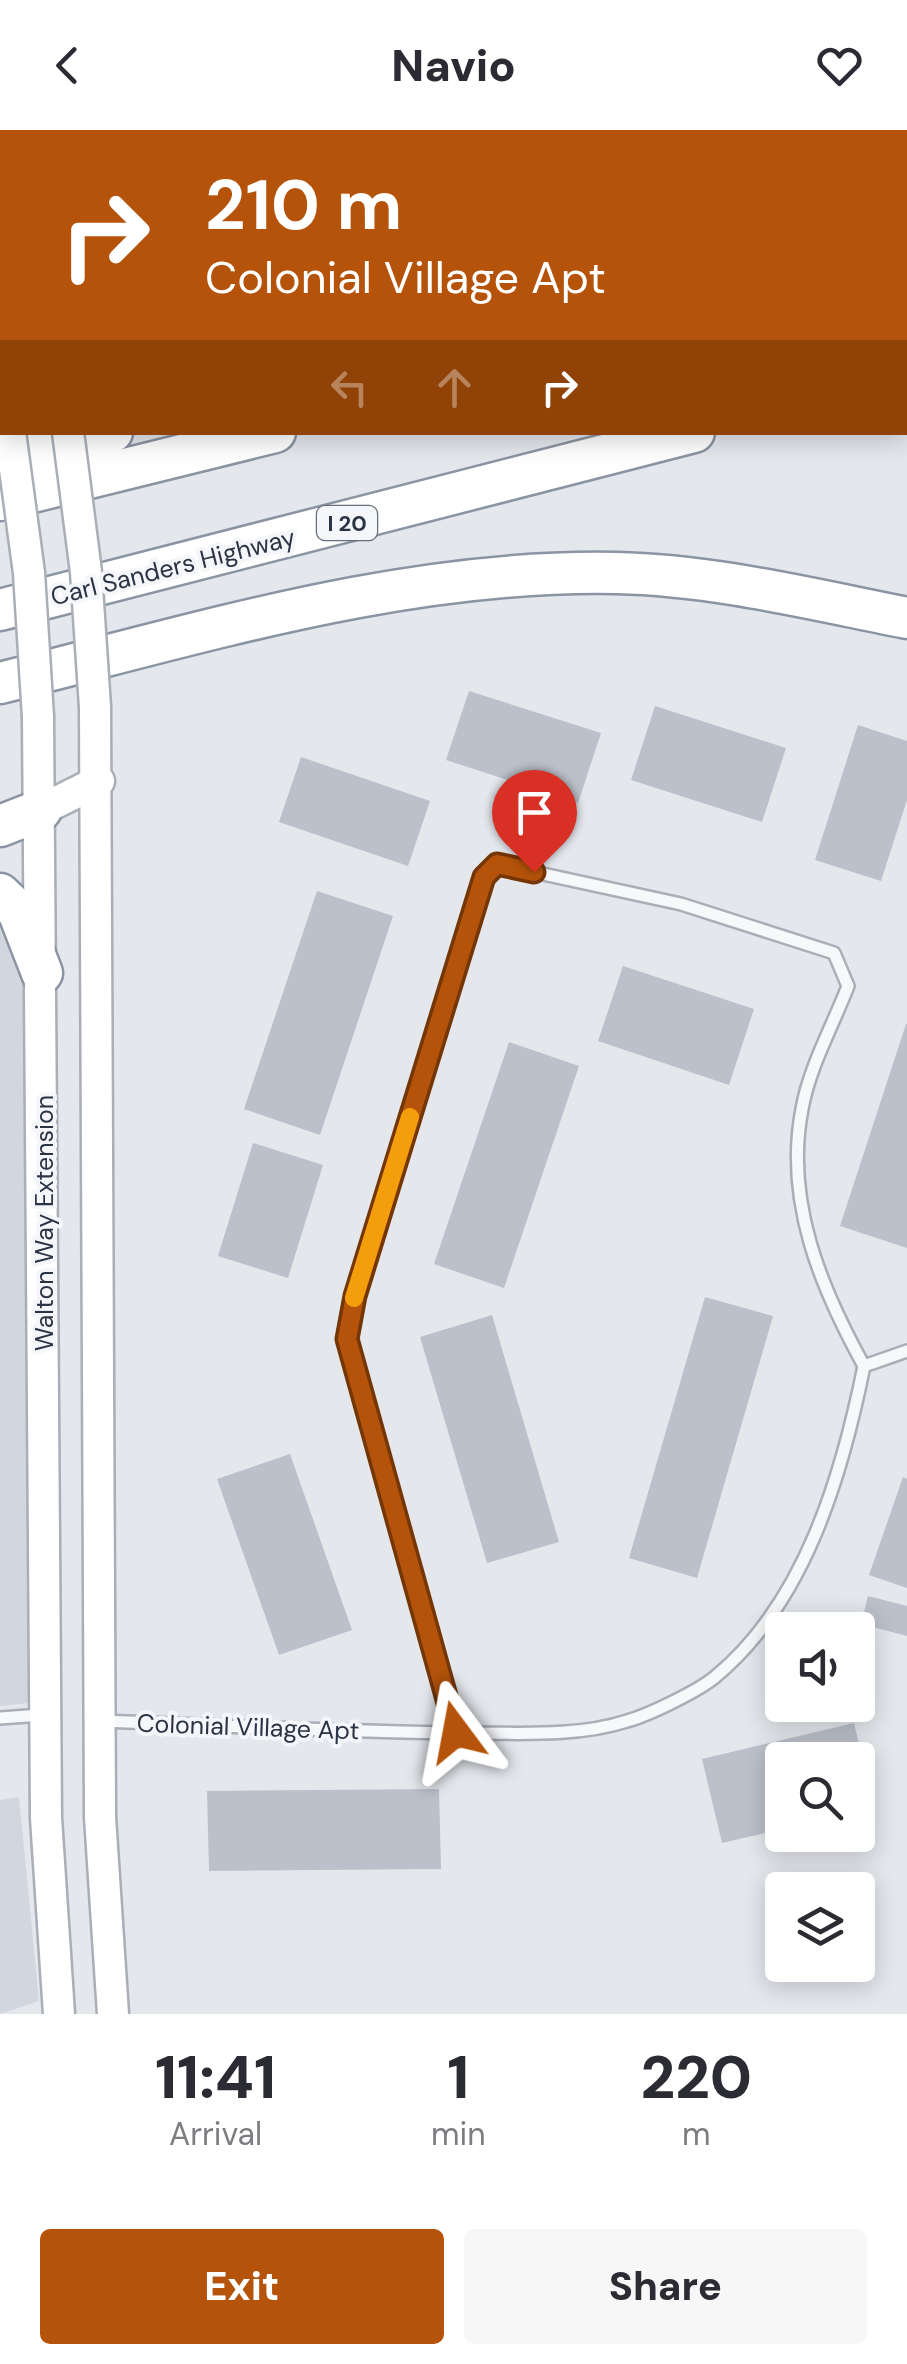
<!DOCTYPE html>
<html lang="en">
<head>
<meta charset="utf-8">
<style>
	body { margin:0; font-family:"DM Sans",sans-serif; background:#f7f7f7; color:#2b2b33; height:100vh; display:flex; flex-direction:column; font-size:38px; white-space:nowrap }
	* { box-sizing:border-box; margin:0 }
	p { font-size:32px; color:#7c7c81 }
	.icon { flex:none; width:55px; height:55px; fill:none; stroke:currentColor; stroke-width:2; stroke-linecap:round; stroke-linejoin:round }
	.map { position:relative; height:1884px; overflow:hidden }
	.sheet { display:flex; flex-direction:column; background:#fff; flex:1 }
	.sheet>* { flex:none }
	.top-card { position:absolute; left:0px; top:0px; width:908px; height:305px; box-shadow:0 5px 25px #0003; background:#b45309; color:#fff; overflow:hidden }
	.fabs { position:absolute; left:765px; top:1482px; display:grid; gap:20px }
	.fabs a { display:grid; place-items:center; width:110px; height:110px; border-radius:10px; background:#fff; box-shadow:0 5px 25px #0003; font-size:50px }
	.pin { position:absolute; display:grid; place-items:center; width:85px; height:85px; color:#fff; margin:-102px -42px; border-radius:50% 50% 50% 0; rotate:-45deg; box-shadow:0 0 10px #0007 }
	.pin .icon { rotate:45deg }
	.me { position:absolute; width:110px; margin:-55px; rotate:347deg; stroke-linejoin:round; filter:drop-shadow(0 0 8px #0008) }
	.turn { display:flex; align-items:center; gap:35px; height:210px; padding:0 40px; font-size:45px }
	.turn .icon { width:130px; height:130px; stroke-width:2.5 }
	.turn b { display:block; font-size:70px; line-height:85px }
	.lanes { display:flex; align-items:center; height:95px; padding:0 40px; background:#0003; justify-content:center; gap:50px; direction:ltr }
	.lanes .off { opacity:.35 }
	.eta { display:flex; justify-content:space-evenly; align-items:center; height:170px; text-align:center }
	.eta b { font-size:60px; font-weight:800; line-height:70px }
	.button { display:flex; gap:20px; margin-top:auto; padding:20px 40px }
	.button a { flex:1; height:115px; border-radius:10px; background:#b45309; color:#fff; font-size:40px; font-weight:800; line-height:115px; text-align:center }
	.button a+a { background:#f7f7f7; color:#2b2b33 }
	header { display:flex; justify-content:space-between; align-items:center; height:130px; padding:0 40px; background:#fff; font-size:45px; font-weight:800 }
	.map>svg:first-child { display:block }
	.built { fill:#d2d6de }
	.building { fill:#bbc0ca }
	.lines { fill:none; stroke-linecap:round; stroke-linejoin:round }
	.service-casing { stroke:#a9aeb7; stroke-width:16 }
	.secondary-casing { stroke:#a9aeb7; stroke-width:35 }
	.motorway-casing { stroke:#8b94a3; stroke-width:45 }
	.service { stroke:#f7f8fa; stroke-width:11 }
	.secondary { stroke:#fff; stroke-width:30 }
	.motorway { stroke:#fff; stroke-width:40 }
	.secondary-bridge-casing { stroke:#a9aeb7; stroke-width:35; stroke-linecap:butt }
	.secondary-bridge { stroke:#fff; stroke-width:30 }
	.route-casing { stroke:#753606; stroke-width:25 }
	.route { stroke:#b45309; stroke-width:18 }
	.slow { stroke:#f59e0b; stroke-width:18 }
	.labels { text-anchor:middle; dominant-baseline:central; stroke-width:8; stroke-linejoin:round; paint-order:stroke }
	.shield { fill:#f4f6f9; stroke:#676e7b; stroke-width:2.5 }
	.shield-label { font-size:22px; font-weight:bold; fill:#2b3445 }
	.street-label { font-size:25px; fill:#2b3445; stroke:#f4f6f9 }
</style>
</head>
<body>
<header><svg class="icon" aria-label="back" viewBox="0 0 24 24"><path d="M15 5l-7 7 7 7"/></svg>Navio<svg class="icon" aria-label="heart" viewBox="0 0 24 24"><path d="M12 20l-8-8c-3-5 5-10 8-4 3-6 11-1 8 4z"/></svg></header>
<div class="map">
<svg width="907" height="1884" viewBox="0 0 907 1884">
	<rect width="100%" height="100%" fill="#e4e7ec"/>
	<!-- built -->
	<g class="built">
		<polygon points="0,0 551,0 2,2 0,187"/>
		<polygon points="11,790 28,828 29,1573 0,1576 0,792"/>
		<polygon points="19,1667 39,1871 0,1884 0,1670"/>
	</g>
	<!-- building -->
	<g class="building">
		<polygon points="469,561 601,603 578,673 446,630"/>
		<polygon points="655,576 786,618 762,692 631,650"/>
		<polygon points="858,595 907,611 907,670 881,751 815,730"/>
		<polygon points="301,627 430,671 408,736 279,692"/>
		<polygon points="317,761 393,786 320,1005 244,979"/>
		<polygon points="623,836 754,879 729,955 598,911"/>
		<polygon points="906,894 907,894 907,1118 840,1096"/>
		<polygon points="509,912 579,936 504,1158 434,1134"/>
		<polygon points="253,1013 323,1035 288,1148 218,1126"/>
		<polygon points="705,1167 773,1186 697,1448 629,1428"/>
		<polygon points="492,1185 559,1412 487,1433 420,1207"/>
		<polygon points="290,1324 352,1500 279,1525 217,1349"/>
		<polygon points="903,1347 907,1349 907,1458 869,1445"/>
		<polygon points="868,1466 907,1476 907,1506 861,1494"/>
		<polygon points="854,1593 874,1677 858,1681 858,1630 782,1630 782,1699 722,1713 702,1629"/>
		<polygon points="439,1659 441,1739 209,1741 207,1661"/>
	</g>
	<g class="lines">
		<!-- service casing -->
		<g class="service-casing">
			<g id="service">
				<polyline points="0,1588 41,1585"/>
				<path d="M 103,1591 C 224,1596 346,1602 468,1603 C 519,1603 578,1607 627,1591 C 649,1585 698,1561 715,1547 C 805,1473 842,1345 864,1236 L 907,1221"/>
				<path d="M 456,1603 L 347,1209 L 355,1166 L 484,747 L 497,734 L 681,774 L 834,823 L 848,856 C 833,895 809,938 802,979 C 784,1071 821,1158 864,1236"/>
			</g>
		</g>
		<!-- secondary casing -->
		<g class="secondary-casing">
			<g id="secondary">
				<polyline points="3,0 4,2"/>
				<polyline points="0,176 2,176"/>
				<polyline points="0,238 2,253"/>
				<polyline points="95,577 100,1687 113,1884"/>
				<polyline points="38,587 46,1688 59,1884"/>
				<polyline points="41,680 99,651"/>
			</g>
		</g>
		<!-- motorway casing -->
		<g class="motorway-casing">
			<g id="motorway">
				<polyline points="674,2 677,0"/>
				<polyline points="905,86 907,85"/>
				<polyline points="905,145 907,145"/>
				<polyline points="905,248 907,247"/>
				<polyline points="0,275 2,274"/>
				<polyline points="0,330 112,302"/>
				<polyline points="0,370 275,302"/>
				<polyline points="0,480 694,302"/>
				<path d="M 0,553 C 202,503 405,439 616,443 C 714,445 811,469 907,488"/>
				<polyline points="0,696 41,680"/>
				<polyline points="0,764 18,781 42,843"/>
			</g>
		</g>
		<!-- service -->
		<use href="#service" class="service"/>
		<!-- secondary -->
		<use href="#secondary" class="secondary"/>
		<!-- motorway -->
		<use href="#motorway" class="motorway"/>
		<!-- secondary-bridge casing -->
		<g class="secondary-bridge-casing">
			<g id="secondary-bridge">
				<polyline points="10,302 29,443 38,587"/>
				<polyline points="68,302 86,442 95,577"/>
			</g>
		</g>
		<!-- secondary-bridge -->
		<use href="#secondary-bridge" class="secondary-bridge"/>
	</g>
	<g class="lines">
		<!-- route casing -->
		<g class="route-casing">
			<polyline id="route" points="456,1602 347,1209 355,1166 484,747 497,734 534,742"/>
		</g>
		<!-- route -->
		<use href="#route" class="route"/>
		<!-- slow -->
		<polyline class="slow" points="354,1168 410,987"/>
	</g>
	<g class="labels">
		<!-- shield labels -->
		<rect class="shield" x="317" y="376" width="60" height="34" rx="8"/>
		<g class="shield-label">
			<text x="347" y="393">I 20</text>
		</g>
		<!-- street labels -->
		<g class="street-label">
			<text transform="translate(173 437) rotate(-14)">Carl Sanders Highway</text>
			<text transform="translate(44 1093) rotate(-90)">Walton Way Extension</text>
			<text transform="translate(248 1597) rotate(2)">Colonial Village Apt</text>
		</g>
	</g>
</svg>
<div class="fabs">
<a><svg class="icon" aria-label="sound" viewBox="0 0 24 24"><path d="M4 9h4l5-4v14l-5-4H4zM17 9q2 3 0 6"/></svg></a>
<a><svg class="icon" aria-label="search" viewBox="0 0 24 24"><circle cx="10" cy="10" r="6"/><path d="M15 15l6 6"/></svg></a>
<a><svg class="icon" aria-label="layers" viewBox="0 0 24 24"><path d="M12 4l9 5-9 5-9-5zM3 14l9 5 9-5"/></svg></a>
</div>
<div class="pin" style="left:534px;top:742px;background:#d93025"><svg class="icon" aria-label="arrive" viewBox="0 0 24 24"><path d="M6 21V4h12l-3 4 3 4H6"/></svg></div>
<svg class="me" style="left:456px;top:1602px" viewBox="-20 -20 40 40"><path d="M0-17L14 15 0 8-14 15z" fill="#b45309" stroke="#fff" stroke-width="4"/></svg>
<div class="top-card">
<div class="turn"><svg class="icon" aria-label="right" viewBox="0 0 24 24"><path d="M7 20v-9h11M14 6l5 5-5 5"/></svg><div><b>210 m</b>Colonial Village Apt</div></div>
<div class="lanes"><svg class="icon off" aria-label="left" viewBox="0 0 24 24"><path d="M17 20v-9H6M10 6l-5 5 5 5"/></svg><svg class="icon off" aria-label="ahead" viewBox="0 0 24 24"><path d="M12 20V5M6 11l6-6 6 6"/></svg><svg class="icon" aria-label="right" viewBox="0 0 24 24"><path d="M7 20v-9h11M14 6l5 5-5 5"/></svg></div>
</div>
</div>
<section class="sheet">
<div class="eta">
<div><b>11:41</b><p>Arrival</p></div>
<div><b>1</b><p>min</p></div>
<div><b>220</b><p>m</p></div>
</div>
<div class="button"><a>Exit</a><a>Share</a></div>
</section>
</body>
</html>
